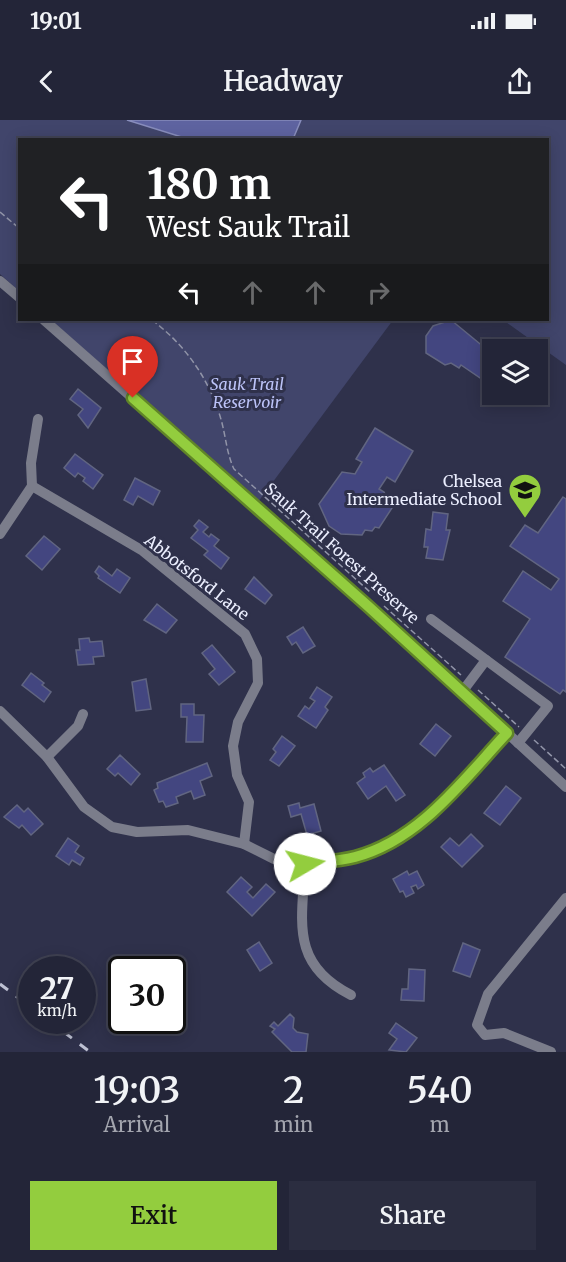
<!DOCTYPE html>
<html lang="en">
<head>
<meta charset="utf-8">
<style>
	body { margin:0; font-family:Merriweather,serif; background:#2b2d40; color:#f1f3f6; height:100vh; display:flex; flex-direction:column; font-size:22px; white-space:nowrap }
	* { box-sizing:border-box; margin:0 }
	p { font-size:20px; color:#a3a5ae }
	.icon { flex:none; width:33px; height:33px; fill:none; stroke:currentColor; stroke-width:2; stroke-linecap:round; stroke-linejoin:round }
	.map { position:relative; height:932px; overflow:hidden }
	.details { display:flex; flex-direction:column; background:#232538; flex:1 }
	.details>* { flex:none }
	.banner { position:absolute; left:18px; top:18px; width:531px; height:183px; border-radius:0px; box-shadow:0 3px 15px #0003,0 0 0 2px #404253; background:#202124; color:#fff; overflow:hidden }
	.fabs { position:absolute; left:482px; top:219px; display:grid; gap:12px }
	.fabs a { display:grid; place-items:center; width:66px; height:66px; border-radius:0px; background:#232538; box-shadow:0 3px 15px #0003,0 0 0 2px #404253; font-size:30px }
	.speed { position:absolute; left:18px; top:836px; display:flex; gap:12px; font-size:30px; font-weight:700; text-align:center }
	.speed>* { display:grid; place-content:center; width:78px; height:78px; border-radius:50%; background:#232538; box-shadow:0 3px 15px #0003,0 0 0 2px #404253; line-height:1 }
	.speed small { font-size:15px; font-weight:400 }
	.speed .limit { border:3px solid #111; border-radius:9px; background:#fff; color:#111 }
	.pin { position:absolute; display:grid; place-items:center; width:51px; height:51px; color:#fff; margin:-62px -26px; border-radius:50% 50% 50% 0; rotate:-45deg; box-shadow:0 0 6px #0007 }
	.pin .icon { rotate:45deg }
	.me { position:absolute; width:66px; margin:-33px; rotate:82deg; stroke-linejoin:round; filter:drop-shadow(0 0 4px #0008) }
	.turn { display:flex; align-items:center; gap:21px; height:126px; padding:0 30px; font-size:27px }
	.turn .icon { width:78px; height:78px; stroke-width:2.5 }
	.turn b { display:block; font-size:42px; line-height:51px }
	.lanes { display:flex; align-items:center; height:57px; padding:0 30px; background:#0003; justify-content:center; gap:30px; direction:ltr }
	.lanes .off { opacity:.35 }
	.eta { display:flex; justify-content:space-evenly; align-items:center; height:102px; text-align:center }
	.eta b { font-size:36px; font-weight:600; line-height:42px }
	.action { display:flex; gap:12px; margin-top:auto; padding:12px 30px }
	.action a { flex:1; height:69px; border-radius:0px; background:#93cd3e; color:#111; font-size:24px; font-weight:600; line-height:69px; text-align:center }
	.action a+a { background:#2b2d40; color:#f1f3f6 }
	.status { display:flex; justify-content:space-between; align-items:center; height:42px; padding:0 30px; background:#232538; direction:ltr }
	.status svg { height:16px; fill:currentColor }
	header { display:flex; justify-content:space-between; align-items:center; height:78px; padding:0 30px; background:#232538; font-size:27px; font-weight:600 }
	.map>svg:first-child { display:block }
	.green { fill:#41456b }
	.water { fill:#5e63a0; stroke:#888dbc; stroke-width:1.5 }
	.building { fill:#434680; stroke:#616581; stroke-width:1.5 }
	.lines { fill:none; stroke-linecap:round; stroke-linejoin:round }
	.path { stroke:#9194a8; stroke-width:1.5; stroke-dasharray:6 3; stroke-linecap:butt }
	.minor { stroke:#7b7d8b; stroke-width:10 }
	.rail { stroke:#bdc0d2; stroke-width:3; stroke-dasharray:10 10; stroke-linecap:butt }
	.route-casing { stroke:#608528; stroke-width:15 }
	.route { stroke:#93cd3e; stroke-width:10 }
	.labels { text-anchor:middle; dominant-baseline:central; stroke-width:6; stroke-linejoin:round; paint-order:stroke }
	.park-label { font-size:16px; font-style:italic; fill:#bcc3f8; stroke:#2f314b }
	.poi-label { font-size:16px; fill:#ebeefe; stroke:#2f314b; text-anchor:end }
	.street-label { font-size:16px; fill:#ebeefe; stroke:#2f314b }
</style>
</head>
<body>
<div class="status"><b>19:01</b><svg viewBox="0 0 49 12"><path d="M0 12V9h3v3zM5 12V6h3v6zM10 12V3h3v9zM15 12V0h3v12zM26 1h20v11H26zM47 4h2v5h-2z"/></svg></div>
<header><svg class="icon" aria-label="back" viewBox="0 0 24 24"><path d="M15 5l-7 7 7 7"/></svg>Headway<svg class="icon" aria-label="share" viewBox="0 0 24 24"><path d="M12 15V3M7 8l5-5 5 5M5 13v7h14v-7"/></svg></header>
<div class="map">
<svg width="566" height="932" viewBox="0 0 566 932">
	<rect width="100%" height="100%" fill="#2f314b"/>
	<!-- green -->
	<g class="green">
		<polygon points="0,0 566,0 566,245 503,200 548,200 548,20 20,20 19,171 0,154"/>
		<polygon points="51,200 393,200 258,382"/>
	</g>
	<!-- water -->
	<polygon class="water" points="127,0 301,0 293,19 188,19"/>
	<!-- building -->
	<g class="building">
		<polygon points="451,200 485,228 488,224 497,230 492,230 492,266 461,245 459,248 451,243 445,245 426,233 426,216 433,206"/>
		<polygon points="78,269 101,288 88,308 78,295 83,289 70,279"/>
		<polygon points="375,308 413,331 395,362 387,357 379,369 384,372 392,388 379,408 375,407 372,411 365,410 362,415 341,414 329,406 319,384 342,352 355,354 362,342 356,339"/>
		<polygon points="75,334 103,355 93,369 83,361 85,358 78,353 75,357 64,348"/>
		<polygon points="135,358 160,371 153,385 138,376 133,385 124,380"/>
		<polygon points="563,377 566,379 566,572 563,570 560,574 505,537 530,499 503,481 523,451 551,470 559,459 510,426 525,405 538,413"/>
		<polygon points="433,392 448,394 446,410 450,410 443,440 426,438 428,427 424,427 426,409 431,410"/>
		<polygon points="199,400 208,407 203,412 209,417 211,414 219,420 214,426 229,438 221,449 204,435 208,431 191,418 198,410 194,406"/>
		<polygon points="44,416 60,429 42,450 26,436"/>
		<polygon points="99,446 112,456 117,449 130,458 120,473 98,458 99,456 95,452"/>
		<polygon points="254,457 272,475 265,484 245,469"/>
		<polygon points="157,484 177,500 166,513 144,500"/>
		<polygon points="303,507 315,526 303,533 296,522 292,525 287,517"/>
		<polygon points="89,518 90,522 102,521 104,536 93,537 94,544 78,545 76,530 80,530 79,519"/>
		<polygon points="212,525 235,552 219,565 209,554 215,549 202,533"/>
		<polygon points="31,553 44,563 42,565 51,572 44,582 22,565"/>
		<polygon points="146,559 151,589 136,591 132,562"/>
		<polygon points="317,567 332,577 325,587 328,590 316,608 298,596 305,586 309,589 315,581 310,578"/>
		<polygon points="181,584 194,584 194,595 204,595 203,622 186,622 187,597 181,597"/>
		<polygon points="436,604 451,616 435,636 420,624"/>
		<polygon points="282,616 295,626 279,646 270,640 276,632 273,629"/>
		<polygon points="120,635 140,654 131,665 118,653 115,656 107,649"/>
		<polygon points="207,643 212,656 200,661 205,675 194,679 191,671 176,677 178,683 166,687 163,681 159,682 154,670 158,668 157,663"/>
		<polygon points="384,645 405,675 396,681 386,666 368,679 357,663 365,657 363,653 370,648 373,652"/>
		<polygon points="506,666 521,678 500,705 484,693"/>
		<polygon points="299,683 300,688 314,684 321,711 307,715 301,694 291,697 288,686"/>
		<polygon points="17,685 24,692 28,688 43,704 31,715 22,705 19,708 4,697"/>
		<polygon points="471,714 483,726 462,747 441,727 450,718 459,726"/>
		<polygon points="68,718 79,726 75,732 84,738 80,745 72,740 69,745 56,736"/>
		<polygon points="407,751 409,755 417,751 424,765 418,769 416,765 411,767 414,773 406,777 403,771 400,772 393,759"/>
		<polygon points="241,757 252,767 247,772 253,778 266,764 275,772 252,796 227,772"/>
		<polygon points="259,822 272,843 260,851 247,830"/>
		<polygon points="463,823 480,830 470,857 453,851"/>
		<polygon points="409,849 425,850 424,881 401,880 402,869 408,869"/>
		<polygon points="290,894 294,898 293,908 297,912 308,914 306,932 292,932 272,912 275,909 270,906 274,902 278,906"/>
		<polygon points="396,903 417,918 406,932 389,930 397,919 389,913"/>
	</g>
	<g class="lines">
		<!-- path -->
		<g class="path">
			<polyline points="0,92 20,109"/>
			<path d="M 152,200 C 184,224 208,257 220,296 C 226,315 226,332 234,349 L 370,472"/>
			<polyline points="384,486 461,555"/>
			<polyline points="478,570 519,607"/>
			<polyline points="534,620 566,649"/>
		</g>
		<!-- minor -->
		<g class="minor">
			<polyline points="0,161 20,178"/>
			<polyline points="44,200 370,487 566,667"/>
			<polyline points="32,366 143,431 245,514 257,539 258,563 238,602 233,626 237,655 249,682 244,724"/>
			<polyline points="0,414 32,366 31,343 38,299"/>
			<polyline points="431,499 548,586 518,623"/>
			<polyline points="462,572 486,540"/>
			<polyline points="0,591 47,637 84,687 112,707 137,712 188,710 244,724 274,739 305,744 356,737 405,716 444,681 507,613"/>
			<polyline points="47,637 78,606 83,594"/>
			<path d="M 305,744 C 302,802 290,844 351,875"/>
			<polyline points="551,932 504,913 485,915 477,905 488,874 566,778"/>
		</g>
		<!-- rail -->
		<g class="rail">
			<polyline points="0,864 32,888"/>
			<polyline points="48,900 90,932"/>
		</g>
	</g>
	<g class="lines">
		<!-- route casing -->
		<g class="route-casing">
			<path id="route" d="M 133,278 L 369,487 L 507,613 C 463,660 420,720 355,737 C 339,741 321,742 305,744"/>
		</g>
		<!-- route -->
		<use href="#route" class="route"/>
	</g>
	<!-- icons -->
	<defs>
		<g id="school-pin" transform="scale(1.725)"><path d="M0 17L-7.5 6A9.5 9.5 0 1 1 7.5 6Z" fill="#93cd3e" stroke="#2f314b"/><path d="M0-5L7-2L0 1L-7-2ZM-4 1L0 2.5L4 1V4Q0 6-4 4Z" fill="#111"/></g>
	</defs>
	<g fill-rule="evenodd">
		<use href="#school-pin" x="525" y="370"/>
	</g>
	<g class="labels">
		<!-- park labels -->
		<g class="park-label">
			<text x="247" y="264">Sauk Trail<tspan x="247" dy="18">Reservoir</tspan></text>
		</g>
		<!-- poi labels -->
		<g class="poi-label">
			<text x="502" y="361">Chelsea<tspan x="502" dy="18">Intermediate School</tspan></text>
		</g>
		<!-- street labels -->
		<g class="street-label">
			<text transform="translate(342 433) rotate(42)">Sauk Trail Forest Preserve</text>
			<text transform="translate(197 457) rotate(38)">Abbotsford Lane</text>
		</g>
	</g>
</svg>
<div class="fabs">
<a><svg class="icon" aria-label="layers" viewBox="0 0 24 24"><path d="M12 4l9 5-9 5-9-5zM3 14l9 5 9-5"/></svg></a>
</div>
<div class="speed"><div>27<small>km/h</small></div><div class="limit">30</div></div>
<div class="pin" style="left:133px;top:278px;background:#d93025"><svg class="icon" aria-label="arrive" viewBox="0 0 24 24"><path d="M6 21V4h12l-3 4 3 4H6"/></svg></div>
<svg class="me" style="left:305px;top:744px" viewBox="-20 -20 40 40"><circle r="19" fill="#fff"/><path d="M0-13L10 11 0 6-10 11z" fill="#93cd3e"/></svg>
<div class="banner">
<div class="turn"><svg class="icon" aria-label="left" viewBox="0 0 24 24"><path d="M17 20v-9H6M10 6l-5 5 5 5"/></svg><div><b>180 m</b>West Sauk Trail</div></div>
<div class="lanes"><svg class="icon" aria-label="left" viewBox="0 0 24 24"><path d="M17 20v-9H6M10 6l-5 5 5 5"/></svg><svg class="icon off" aria-label="ahead" viewBox="0 0 24 24"><path d="M12 20V5M6 11l6-6 6 6"/></svg><svg class="icon off" aria-label="ahead" viewBox="0 0 24 24"><path d="M12 20V5M6 11l6-6 6 6"/></svg><svg class="icon off" aria-label="right" viewBox="0 0 24 24"><path d="M7 20v-9h11M14 6l5 5-5 5"/></svg></div>
</div>
</div>
<section class="details">
<div class="eta">
<div><b>19:03</b><p>Arrival</p></div>
<div><b>2</b><p>min</p></div>
<div><b>540</b><p>m</p></div>
</div>
<div class="action"><a>Exit</a><a>Share</a></div>
</section>
</body>
</html>
